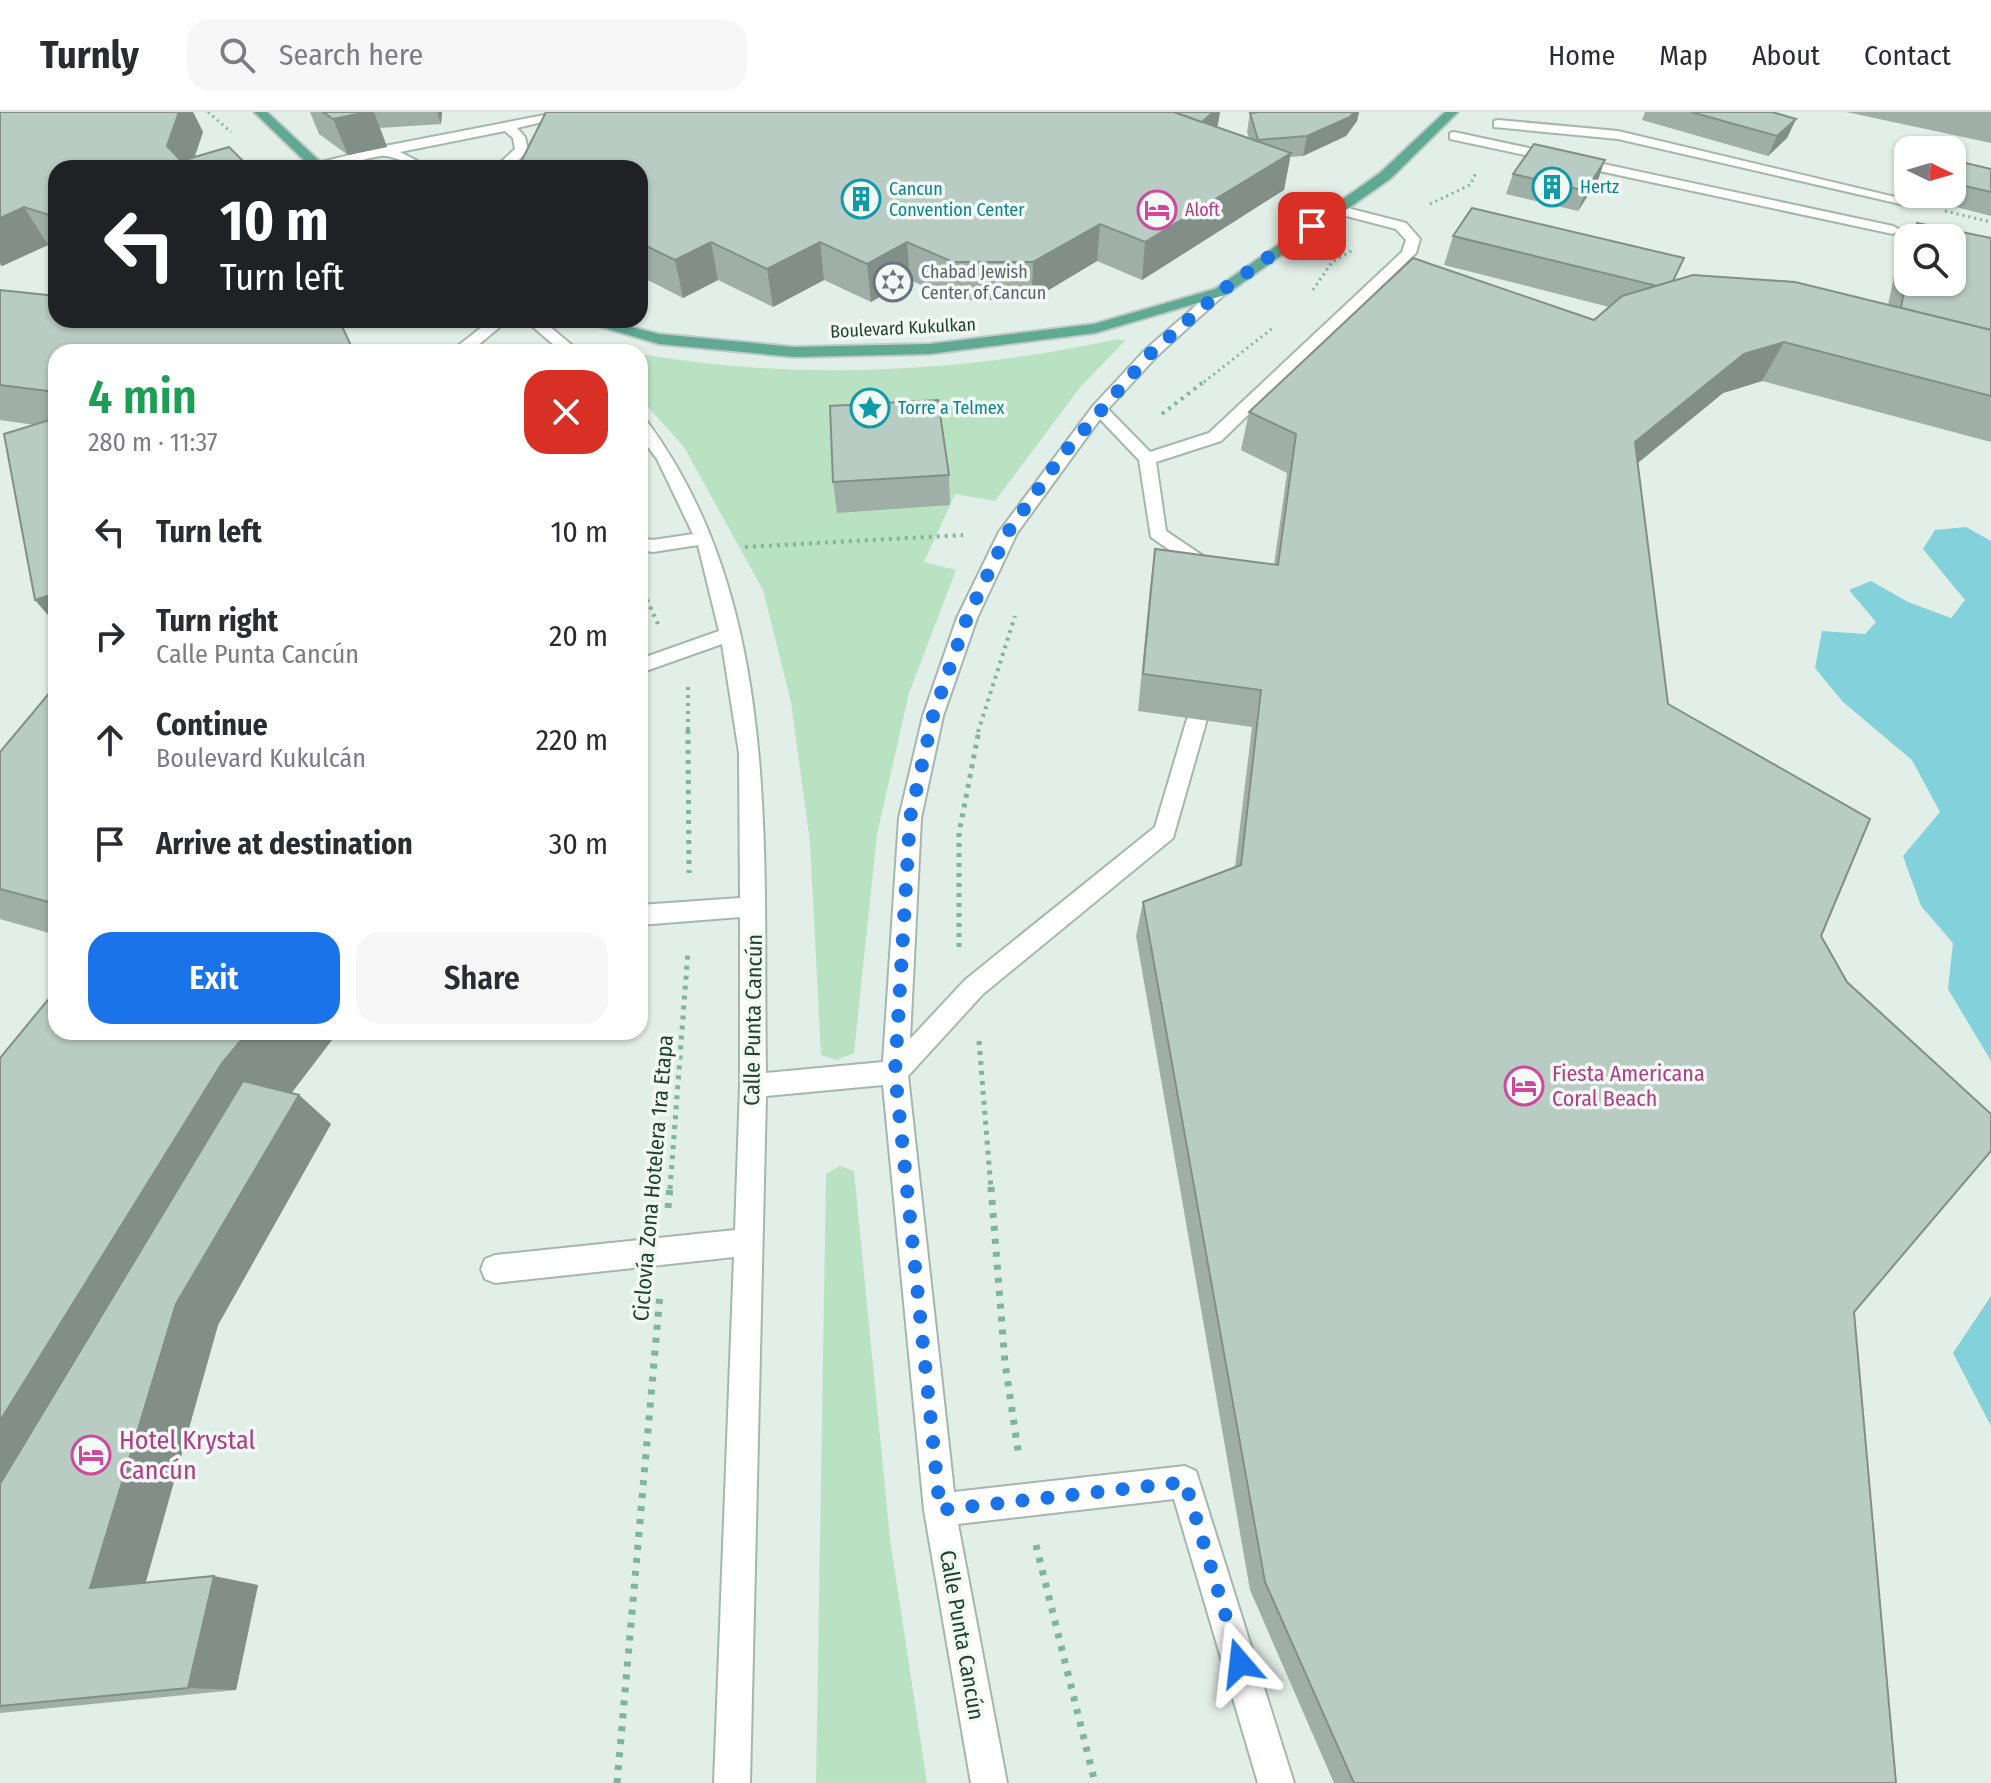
<!DOCTYPE html>
<html lang="en">
<head>
<meta charset="utf-8">
<style>
	body { margin:0; font-family:"Fira Sans Condensed",sans-serif; background:#f7f7f7; color:#2b2b33; height:100vh; display:flex; flex-direction:column; font-size:30px; white-space:nowrap }
	* { box-sizing:border-box; margin:0 }
	p { font-size:26px; color:#7c7c81 }
	.icon { flex:none; width:44px; height:44px; fill:none; stroke:currentColor; stroke-width:2; stroke-linecap:round; stroke-linejoin:round }
	.map { position:relative; flex:1; overflow:hidden }
	.drawer { position:absolute; left:48px; top:232px; width:600px; height:696px; display:flex; flex-direction:column; background:#fff; border-radius:24px; box-shadow:0 2px 6px #0004 }
	.drawer>* { flex:none }
	.top-card { position:absolute; left:48px; top:48px; width:600px; height:168px; border-radius:24px; box-shadow:0 2px 6px #0004; background:#202124; color:#fff; overflow:hidden }
	.needle { width:52px; rotate:95deg }
	.tools { position:absolute; left:1894px; top:24px; display:grid; gap:16px }
	.tools a { display:grid; place-items:center; width:72px; height:72px; border-radius:16px; background:#fff; box-shadow:0 2px 6px #0004; font-size:40px }
	.pin { position:absolute; display:grid; place-items:center; width:68px; height:68px; color:#fff; margin:-34px; border-radius:16px; box-shadow:0 4px 12px #0006 }
	.me { position:absolute; width:88px; margin:-44px; rotate:343deg; stroke-linejoin:round; filter:drop-shadow(0 0 6px #0008) }
	.turn { display:flex; align-items:center; gap:28px; height:168px; padding:0 40px; font-size:36px }
	.turn .icon { width:104px; height:104px; stroke-width:2.5 }
	.turn b { display:block; font-size:56px; line-height:68px }
	.round { display:grid; place-items:center; flex:none; width:84px; height:84px; border-radius:24px; background:#f7f7f7 }
	.summary { display:flex; align-items:center; justify-content:space-between; height:136px; padding:0 40px }
	h1 { font-size:48px; font-weight:600; line-height:60px; color:#1e9e55 }
	.primary-button { display:flex; gap:16px; margin-top:auto; padding:16px 40px }
	.primary-button a { flex:1; height:92px; border-radius:24px; background:#1a73e8; color:#fff; font-size:32px; font-weight:600; line-height:92px; text-align:center }
	.primary-button a+a { background:#f7f7f7; color:#2b2b33 }
	ul { padding:0; list-style:none }
	li { display:flex; align-items:center; gap:24px; height:104px; padding:0 40px }
	li div { flex:1 }
	li b { display:block; font-size:30px }
	li em { font-style:normal }
	header { display:flex; align-items:center; gap:48px; box-sizing:border-box; height:112px; padding:0 40px; background:#fff; border-bottom:2px solid #e1e1e2 }
	header strong { font-size:38px }
	nav { display:flex; gap:44px; margin-inline-start:auto; font-size:28px }
	.search { width:560px; height:72px; background:#f7f7f7; display:flex; align-items:center; gap:20px; box-sizing:border-box; padding:0 28px; border-radius:24px; color:#7c7c81; font-size:30px }
	.map>svg:first-child { display:block }
	.green { fill:#b8e2c1 }
	.water { fill:#83d1da }
	.lines { fill:none; stroke-linecap:round; stroke-linejoin:round }
	.minor-casing { stroke:#a4b7af; stroke-width:4 }
	.major-casing { stroke:#c0cac7; stroke-width:4 }
	.path-far3 { stroke:#7eb5a1; stroke-width:3; stroke-dasharray:2 4; stroke-linecap:butt }
	.path-far2 { stroke:#7eb5a1; stroke-width:4; stroke-dasharray:3 5; stroke-linecap:butt }
	.path-far1 { stroke:#7eb5a1; stroke-width:5; stroke-dasharray:4 6; stroke-linecap:butt }
	.path { stroke:#7eb5a1; stroke-width:7; stroke-dasharray:5 8; stroke-linecap:butt }
	.minor { fill:#fff; fill-rule:evenodd }
	.major { fill:#60a992; fill-rule:evenodd }
	.wall { fill:#9fafa8; fill-rule:evenodd }
	.shaded-wall { fill:#828f88 }
	.building { fill:#b9ccc3; stroke:#828f88; stroke-width:2 }
	.route { stroke:#1a73e8; stroke-width:14; stroke-dasharray:0 25.2 }
	.labels { text-anchor:middle; dominant-baseline:central; stroke-width:7; stroke-linejoin:round; paint-order:stroke }
	.far-culture-label { font-size:18px; fill:#0d838f; stroke:#f3faf6; text-anchor:start }
	.far-hotel-label { font-size:18px; fill:#b23c85; stroke:#f3faf6; text-anchor:start }
	.far-worship-label { font-size:18px; fill:#5b616d; stroke:#f3faf6; text-anchor:start }
	.far-street-label { font-size:18px; fill:#1f4136; stroke:#f3faf6 }
	.street-label { font-size:22px; fill:#1f4136; stroke:#f3faf6 }
	.hotel-label { font-size:22px; fill:#b23c85; stroke:#f3faf6; text-anchor:start }
	.near-hotel-label { font-size:26px; fill:#b23c85; stroke:#f3faf6; text-anchor:start }
</style>
</head>
<body>
<header>
<strong>Turnly</strong>
<div class="search"><svg class="icon" aria-label="search" viewBox="0 0 24 24"><circle cx="10" cy="10" r="6"/><path d="M15 15l6 6"/></svg>Search here</div>
<nav><a>Home</a><a>Map</a><a>About</a><a>Contact</a></nav>
</header>
<div class="map">
<svg width="1991" height="1671" viewBox="0 0 1991 1671">
	<rect width="100%" height="100%" fill="#e2eee8"/>
	<!-- green -->
	<g class="green">
		<path d="M 1118,227 L 1125,229 L 1081,274 L 995,389 L 955,382 L 924,450 L 956,458 L 909,581 L 877,722 L 854,941 L 837,948 L 821,943 L 810,730 L 791,590 L 763,478 L 684,335 L 640,286 L 640,242 C 797,269 962,261 1118,227 Z"/>
		<polygon points="840,1054 854,1059 890,1427 927,1671 816,1671 826,1062"/>
	</g>
	<!-- water -->
	<g class="water">
		<polygon points="1966,415 1991,429 1991,949 1948,877 1953,831 1921,794 1903,744 1940,700 1912,648 1843,590 1815,556 1822,519 1865,522 1876,510 1849,478 1871,469 1908,490 1951,506 1965,488 1923,437 1935,418"/>
		<polygon points="1991,1184 1991,1314 1953,1241"/>
	</g>
	<g class="lines">
		<!-- minor casing -->
		<g class="minor-casing">
			<g id="minor">
				<path d="M 560,0 L 584,0 L 517,16 L 525,25 L 528,38 L 512,55 L 484,56 L 502,49 L 515,37 L 513,26 L 505,19 L 400,40 L 431,56 C 412,56 393,42 381,44 C 361,46 327,63 310,53 L 385,34 Z"/>
				<polygon points="1498,8 1618,19 1916,90 1909,94 1618,27 1494,15 1494,9"/>
				<polygon points="1454,20 1893,114 1900,118 1893,122 1450,27 1450,21"/>
				<path d="M 1336,93 L 1406,111 L 1420,127 L 1416,141 L 1221,329 L 1156,350 L 1166,419 L 1218,454 L 1218,462 L 1204,462 L 1151,425 L 1139,348 L 1100,307 L 1017,421 L 977,506 L 943,604 L 921,706 L 910,927 L 965,868 L 1155,715 L 1187,607 L 1197,600 L 1207,607 L 1173,726 L 983,882 L 908,964 L 954,1380 L 1185,1354 L 1196,1359 L 1294,1671 L 1258,1671 L 1174,1387 L 958,1412 L 1007,1671 L 971,1671 L 924,1398 L 883,973 L 766,984 L 750,1671 L 714,1671 L 734,1145 L 495,1171 L 485,1167 L 481,1157 L 485,1147 L 495,1143 L 735,1118 L 740,974 L 740,805 L 640,813 L 640,793 L 740,786 L 739,641 L 722,532 L 640,561 L 640,547 L 719,519 L 698,433 L 653,440 L 640,438 L 640,426 L 653,428 L 693,422 L 657,347 L 640,324 L 640,307 L 646,308 C 785,495 762,742 766,961 L 883,950 L 899,706 L 923,604 L 957,506 L 999,420 L 1093,294 L 1145,238 L 1215,177 L 1227,180 L 1157,244 L 1108,297 L 1150,340 L 1209,321 L 1402,140 L 1406,128 L 1396,117 L 1331,100 L 1331,94 Z"/>
				<polygon points="491,208 508,208 470,240 450,240"/>
				<polygon points="525,208 542,208 580,240 562,240"/>
			</g>
		</g>
		<!-- major casing -->
		<g class="major-casing">
			<g id="major">
				<polygon points="254,0 267,0 327,56 312,56"/>
				<polygon points="1445,0 1458,0 1390,67 1225,183 1095,221 929,242 794,245 659,232 578,208 604,208 659,222 794,235 929,232 1094,212 1215,177 1380,61"/>
			</g>
		</g>
		<!-- path-far3 -->
		<g class="path-far3">
			<polyline points="208,0 231,20"/>
			<polyline points="1430,92 1470,73 1476,61"/>
			<polyline points="1945,99 1991,110"/>
			<polyline points="1313,178 1332,150 1353,138"/>
			<polyline points="1204,270 1274,215"/>
		</g>
		<!-- path-far2 -->
		<g class="path-far2">
			<polyline points="1162,302 1206,268"/>
			<polyline points="745,435 963,423"/>
			<polyline points="640,473 658,512"/>
			<polyline points="688,575 688,620"/>
			<polyline points="978,620 1015,504"/>
		</g>
		<!-- path-far1 -->
		<g class="path-far1">
			<polyline points="688,618 689,761"/>
			<polyline points="959,835 959,721 979,618"/>
			<polyline points="979,929 991,1077"/>
			<polyline points="670,1077 688,839"/>
		</g>
		<!-- path -->
		<g class="path">
			<polyline points="991,1075 1005,1251 1019,1345"/>
			<polyline points="668,1096 670,1075"/>
			<polyline points="1036,1433 1095,1671"/>
			<polyline points="617,1671 660,1182"/>
		</g>
		<!-- minor -->
		<use href="#minor" class="minor"/>
		<!-- major -->
		<use href="#major" class="major"/>
	</g>
	<!-- wall -->
	<g class="wall">
		<polygon points="0,0 193,0 203,20 194,45 250,56 56,56 56,135 48,133 2,154 0,153"/>
		<polygon points="310,0 442,0 441,12 380,16 387,35 348,43 319,22"/>
		<polygon points="1260,0 1359,0 1357,9 1346,24 1303,44 1290,45 1284,78 1142,168 1097,149 1032,188 954,188 910,168 871,190 824,168 773,195 718,168 683,186 640,164 640,56 1218,13 1216,15 1249,26 1247,20 1250,1"/>
		<polygon points="1645,0 1772,0 1796,7 1787,26 1768,44 1642,8"/>
		<polygon points="1846,0 1991,0 1991,31 1851,1"/>
		<polygon points="1952,57 1991,57 1991,104 1933,89 1937,82 1952,82"/>
		<polygon points="1513,62 1598,68 1578,99 1506,82"/>
		<path d="M 1917,111 L 1991,126 L 1991,330 L 1762,269 L 1723,281 L 1637,351 L 1668,592 L 1821,824 L 1896,1671 L 1334,1671 L 1250,1478 L 1136,824 L 1143,790 L 1235,755 L 1252,615 L 1138,599 L 1150,475 L 1155,437 L 1274,453 L 1287,361 L 1241,338 L 1249,300 L 1594,208 L 1609,195 L 1444,153 L 1453,124 L 1673,169 L 1888,193 L 1899,140 ZM 1908,126 L 1952,126 L 1908,170 Z"/>
		<polygon points="0,178 56,240 56,512 35,488 35,313 0,308"/>
		<polygon points="949,363 950,393 837,401 833,370"/>
		<polygon points="56,573 56,823 0,807 0,640"/>
		<polygon points="338,920 291,981 299,983 331,1012 218,1213 145,1470 258,1473 236,1578 0,1601 0,946"/>
	</g>
	<!-- shaded-wall -->
	<g class="shaded-wall">
		<polygon points="179,0 193,0 203,20 191,56 181,56 167,34"/>
		<polygon points="367,0 374,0 387,35 348,43 333,7"/>
		<polygon points="437,0 442,0 441,12"/>
		<polygon points="1213,0 1220,0 1218,13 1191,36 1193,17"/>
		<polygon points="1354,0 1359,0 1357,9 1346,24 1303,44 1307,24"/>
		<polygon points="1796,7 1787,26 1768,44 1777,24"/>
		<polygon points="1291,41 1284,78 1142,168 1145,130"/>
		<polygon points="1605,48 1598,68 1578,99 1586,79"/>
		<polygon points="24,95 48,133 2,154 0,150 0,106"/>
		<polygon points="56,101 56,115 49,103"/>
		<polygon points="1100,112 1097,149 1032,188 1033,150"/>
		<polygon points="711,130 718,168 683,186 675,148"/>
		<polygon points="820,130 824,168 773,195 767,157"/>
		<polygon points="907,130 910,168 871,190 867,152"/>
		<polygon points="1784,230 1762,269 1723,281 1616,369 1635,330 1744,242"/>
		<polygon points="56,481 56,512 35,488"/>
		<polygon points="248,920 338,920 278,999 0,1480 0,1309 222,951"/>
		<polygon points="299,983 331,1012 218,1213 142,1484 90,1476 176,1192"/>
		<polygon points="214,1464 258,1473 236,1578 188,1576"/>
	</g>
	<!-- building -->
	<g class="building">
		<polygon points="0,0 179,0 167,34 188,56 56,56 56,101 49,103 24,95 0,106"/>
		<polygon points="323,0 367,0 333,7"/>
		<polygon points="546,0 1174,0 1291,41 1145,130 1100,112 1033,150 953,150 907,130 867,152 820,130 767,157 711,130 675,148 640,131 640,56 518,56"/>
		<polygon points="1174,0 1213,0 1202,10"/>
		<polygon points="1260,0 1354,0 1350,5 1307,24 1258,28 1250,1"/>
		<polygon points="1691,0 1772,0 1796,7 1777,24"/>
		<polygon points="1534,32 1605,48 1586,79 1513,62"/>
		<polygon points="229,35 250,56 188,56 181,49"/>
		<polygon points="1957,49 1991,57 1991,80 1952,71 1952,57"/>
		<polygon points="1472,96 1684,146 1673,169 1657,174 1453,124"/>
		<polygon points="1917,111 1991,126 1991,218 1901,196 1908,157 1908,170 1952,170 1952,126 1914,126"/>
		<polygon points="1413,146 1594,208 1622,184 1693,163 1795,170 1991,218 1991,284 1784,230 1744,242 1635,330 1668,592 1870,707 1821,824 1847,870 1991,1002 1991,1039 1854,1200 1896,1671 1354,1671 1265,1470 1143,790 1241,753 1261,578 1143,562 1155,437 1278,453 1296,322 1249,300"/>
		<polygon points="0,178 56,184 56,208 339,208 354,240 56,240 56,280 0,273"/>
		<polygon points="938,288 949,363 833,370 830,294"/>
		<polygon points="56,306 56,481 35,488 4,322"/>
		<polygon points="56,573 56,792 0,777 0,640"/>
		<polygon points="56,878 56,920 248,920 222,951 0,1309 0,946"/>
		<polygon points="243,969 299,983 176,1192 90,1476 214,1464 188,1576 0,1594 0,1372"/>
	</g>
	<g class="lines">
		<!-- route -->
		<polyline class="route" points="1240,1551 1185,1370 940,1398 895,960 910,706 933,604 967,506 1008,420 1063,342 1151,241 1220,180 1312,114"/>
	</g>
	<!-- icons -->
	<defs>
		<g id="building-ring" transform="scale(2)"><circle r="9.5" fill="#f3faf6" stroke="#0f9aa8" stroke-width="1.5"/><path d="M-4-6H4V6H1V3H-1V6H-4ZM-2.5-4.3h1.7v1.8h-1.7ZM.8-4.3h1.7v1.8H.8ZM-2.5-1h1.7V.8h-1.7ZM.8-1h1.7V.8H.8Z" fill="#0f9aa8"/></g>
		<g id="hotel-ring" transform="scale(2)"><circle r="9.5" fill="#f3faf6" stroke="#d1479c" stroke-width="1.5"/><path d="M-6-4.5h1.5V1H6V5H4.5V3h-9V5H-6ZM-4 0a1.8 1.8 0 1 1 3.6 0ZM.5 0V-2.5h3Q6-2.5 6 0Z" fill="#d1479c"/></g>
		<g id="synagogue-ring" transform="scale(2)"><circle r="9.5" fill="#f3faf6" stroke="#6b7280" stroke-width="1.5"/><path d="M0-6.5L5.6 3.2H-5.6ZM0 6.5L5.6-3.2H-5.6Z" fill="#6b7280"/></g>
		<g id="sight-ring" transform="scale(2)"><circle r="9.5" fill="#f3faf6" stroke="#0f9aa8" stroke-width="1.5"/><path d="M0-6L1.8-2.2L6-1.7L2.9 1.2L3.7 5.4L0 3.3L-3.7 5.4L-2.9 1.2L-6-1.7L-1.8-2.2Z" fill="#0f9aa8"/></g>
	</defs>
	<g fill-rule="evenodd">
		<use href="#building-ring" x="1552" y="75"/>
		<use href="#building-ring" x="861" y="87"/>
		<use href="#hotel-ring" x="1157" y="98"/>
		<use href="#synagogue-ring" x="893" y="170"/>
		<use href="#sight-ring" x="870" y="296"/>
		<use href="#hotel-ring" x="1524" y="974"/>
		<use href="#hotel-ring" x="91" y="1343"/>
	</g>
	<g class="labels">
		<!-- far-culture labels -->
		<g class="far-culture-label">
			<text x="1580" y="75">Hertz</text>
			<text x="889" y="77">Cancun<tspan x="889" dy="21">Convention Center</tspan></text>
			<text x="898" y="296">Torre a Telmex</text>
		</g>
		<!-- far-hotel labels -->
		<g class="far-hotel-label">
			<text x="1185" y="98">Aloft</text>
		</g>
		<!-- far-worship labels -->
		<g class="far-worship-label">
			<text x="921" y="160">Chabad Jewish<tspan x="921" dy="21">Center of Cancun</tspan></text>
		</g>
		<!-- far-street labels -->
		<g class="far-street-label">
			<text transform="translate(903 216) rotate(-3)">Boulevard Kukulkan</text>
		</g>
		<!-- street labels -->
		<g class="street-label">
			<text transform="translate(753 908) rotate(-89)">Calle Punta Cancún</text>
			<text transform="translate(653 1066) rotate(-85)">Ciclovía Zona Hotelera 1ra Etapa</text>
			<text transform="translate(962 1523) rotate(80)">Calle Punta Cancún</text>
		</g>
		<!-- hotel labels -->
		<g class="hotel-label">
			<text x="1552" y="961">Fiesta Americana<tspan x="1552" dy="25">Coral Beach</tspan></text>
		</g>
		<!-- near-hotel labels -->
		<g class="near-hotel-label">
			<text x="119" y="1328">Hotel Krystal<tspan x="119" dy="30">Cancún</tspan></text>
		</g>
	</g>
</svg>
<div class="tools">
<a><svg class="needle" viewBox="-14 -14 28 28"><path d="M0-13l5 13h-10z" fill="#e53935"/><path d="M0 13l5-13h-10z" fill="#7c7c81"/></svg></a>
<a><svg class="icon" aria-label="search" viewBox="0 0 24 24"><circle cx="10" cy="10" r="6"/><path d="M15 15l6 6"/></svg></a>
</div>
<div class="pin" style="left:1312px;top:114px;background:#d93025"><svg class="icon" aria-label="arrive" viewBox="0 0 24 24"><path d="M6 21V4h12l-3 4 3 4H6"/></svg></div>
<svg class="me" style="left:1240px;top:1551px" viewBox="-20 -20 40 40"><path d="M0-17L14 15 0 8-14 15z" fill="#1a73e8" stroke="#fff" stroke-width="4"/></svg>
<div class="top-card">
<div class="turn"><svg class="icon" aria-label="left" viewBox="0 0 24 24"><path d="M17 20v-9H6M10 6l-5 5 5 5"/></svg><div><b>10 m</b>Turn left</div></div>
</div>
<section class="drawer">
<div class="summary"><div><h1>4 min</h1><p>280 m · 11:37</p></div><a class="round" style="background:#d93025;color:#fff"><svg class="icon" aria-label="close" viewBox="0 0 24 24"><path d="M6 6l12 12M18 6L6 18"/></svg></a></div>
<ul>
<li><svg class="icon" aria-label="left" viewBox="0 0 24 24"><path d="M17 20v-9H6M10 6l-5 5 5 5"/></svg><div><b>Turn left</b></div><em>10 m</em></li>
<li><svg class="icon" aria-label="right" viewBox="0 0 24 24"><path d="M7 20v-9h11M14 6l5 5-5 5"/></svg><div><b>Turn right</b><p>Calle Punta Cancún</p></div><em>20 m</em></li>
<li><svg class="icon" aria-label="ahead" viewBox="0 0 24 24"><path d="M12 20V5M6 11l6-6 6 6"/></svg><div><b>Continue</b><p>Boulevard Kukulcán</p></div><em>220 m</em></li>
<li><svg class="icon" aria-label="arrive" viewBox="0 0 24 24"><path d="M6 21V4h12l-3 4 3 4H6"/></svg><div><b>Arrive at destination</b></div><em>30 m</em></li>
</ul>
<div class="primary-button"><a>Exit</a><a>Share</a></div>
</section>
</div>
</body>
</html>
